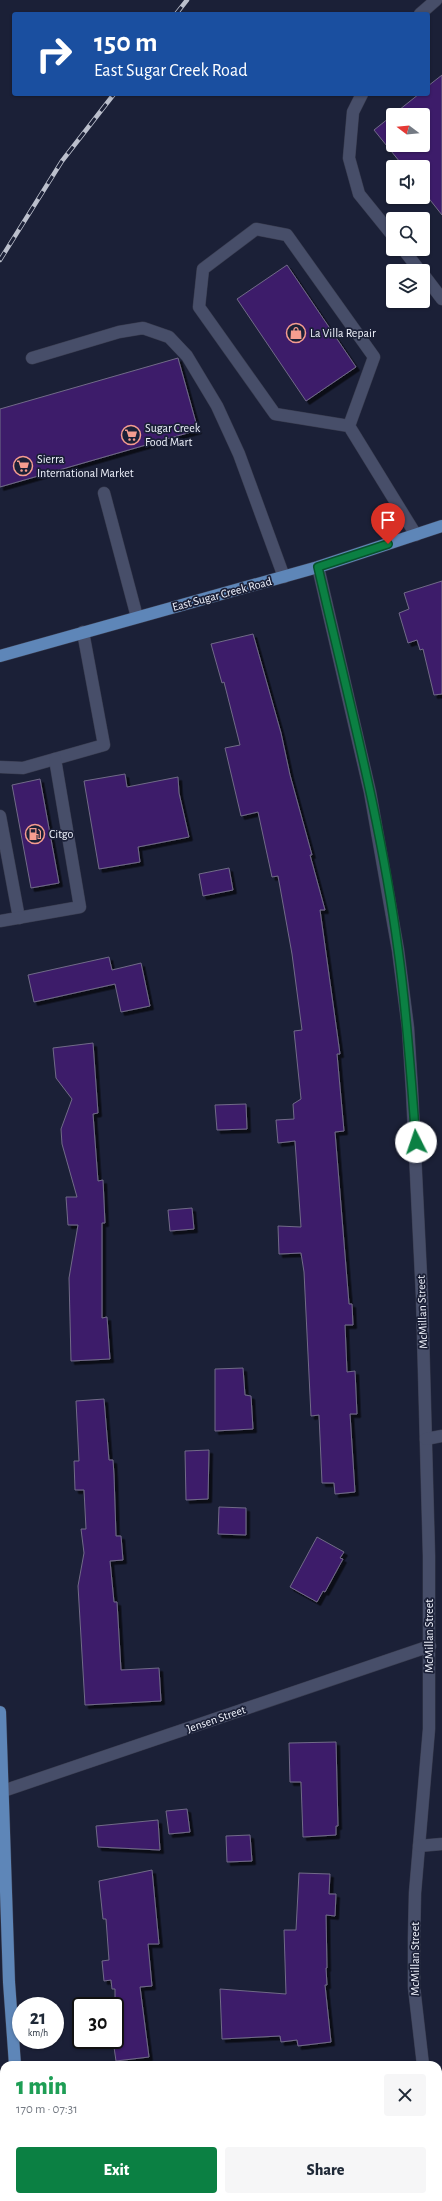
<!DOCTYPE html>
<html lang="en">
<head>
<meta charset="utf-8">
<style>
	body { margin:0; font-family:"Alegreya Sans",sans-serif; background:#f6f6f7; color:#1f2937; height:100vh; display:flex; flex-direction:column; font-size:15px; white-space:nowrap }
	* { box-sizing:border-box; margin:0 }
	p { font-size:13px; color:#747a83 }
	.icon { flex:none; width:22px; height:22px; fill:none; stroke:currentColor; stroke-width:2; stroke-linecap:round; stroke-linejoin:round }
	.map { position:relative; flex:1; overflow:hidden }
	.details { position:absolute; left:0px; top:2061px; width:442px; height:140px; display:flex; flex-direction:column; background:#fff; border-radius:12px 12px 0 0; box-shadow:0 1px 3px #0004 }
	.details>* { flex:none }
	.top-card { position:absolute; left:12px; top:12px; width:418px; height:84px; border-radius:4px; box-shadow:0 1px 3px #0004; background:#1a4fa0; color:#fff; overflow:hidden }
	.needle { width:26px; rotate:286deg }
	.buttons { position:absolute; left:386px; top:108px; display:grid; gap:8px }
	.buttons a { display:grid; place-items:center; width:44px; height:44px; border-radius:4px; background:#fff; box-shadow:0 1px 3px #0004; font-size:20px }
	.speed { position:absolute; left:12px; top:1997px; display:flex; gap:8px; font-size:20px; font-weight:700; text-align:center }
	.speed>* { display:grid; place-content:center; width:52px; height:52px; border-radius:50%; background:#fff; box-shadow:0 1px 3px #0004; line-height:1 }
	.speed small { font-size:10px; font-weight:400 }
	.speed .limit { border:2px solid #111; border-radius:6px; background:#fff; color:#111 }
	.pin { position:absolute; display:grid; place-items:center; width:34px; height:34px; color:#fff; margin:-41px -17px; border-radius:50% 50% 50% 0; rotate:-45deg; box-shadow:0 0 4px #0007 }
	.pin .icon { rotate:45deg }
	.me { position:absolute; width:44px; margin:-22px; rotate:356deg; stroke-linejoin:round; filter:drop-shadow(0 0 3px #0008) }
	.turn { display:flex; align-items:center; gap:14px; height:84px; padding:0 16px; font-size:18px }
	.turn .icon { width:52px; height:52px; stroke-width:2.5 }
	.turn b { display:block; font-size:28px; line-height:34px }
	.round { display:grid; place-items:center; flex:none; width:42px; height:42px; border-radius:4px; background:#f6f6f7 }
	.headline { display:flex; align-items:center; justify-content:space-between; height:68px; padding:0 16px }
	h1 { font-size:24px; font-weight:800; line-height:30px; color:#1e9e55 }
	.primary-button { display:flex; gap:8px; margin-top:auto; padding:8px 16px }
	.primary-button a { flex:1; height:46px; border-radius:4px; background:#0b8043; color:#fff; font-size:16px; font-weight:800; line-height:46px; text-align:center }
	.primary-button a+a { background:#f6f6f7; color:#1f2937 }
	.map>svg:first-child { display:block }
	.building { fill:#3c1e6b; stroke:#716a87; fill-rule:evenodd; filter:url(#shadow) }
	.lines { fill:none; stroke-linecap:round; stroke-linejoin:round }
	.minor-casing { stroke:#393c4f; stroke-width:13 }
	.major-casing { stroke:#393c4f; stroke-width:13 }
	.minor { stroke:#474e69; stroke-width:12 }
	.major { stroke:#5e86b8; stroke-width:12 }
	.rail-casing { stroke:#bbbfcc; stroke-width:4.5 }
	.rail { stroke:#1b2037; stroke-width:3; stroke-dasharray:9; stroke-linecap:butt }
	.route-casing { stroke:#07532c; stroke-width:10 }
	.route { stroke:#0b8043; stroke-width:7 }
	.labels { text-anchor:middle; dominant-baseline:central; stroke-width:3.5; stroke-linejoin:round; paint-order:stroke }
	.poi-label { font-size:12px; fill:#f0f3fd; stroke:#1b2037; text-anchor:start }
	.street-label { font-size:12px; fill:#f0f3fd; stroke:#1b2037 }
</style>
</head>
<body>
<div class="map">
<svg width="442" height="2201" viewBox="0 0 442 2201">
	<defs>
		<filter id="shadow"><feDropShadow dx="3.5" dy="3.5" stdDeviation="0" flood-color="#0009"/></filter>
	</defs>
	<rect width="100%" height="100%" fill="#1b2037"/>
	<!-- building -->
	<g class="building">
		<path d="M 442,75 L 442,215 L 423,191 L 423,167 L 404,167 L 374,130 L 419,94 L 428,94 L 428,86 ZM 393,115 L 423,115 L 423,145 L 393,145 Z"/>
		<polygon points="287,265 356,367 306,401 237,299"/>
		<polygon points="178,358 198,430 0,487 0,409"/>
		<polygon points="442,581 442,694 434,695 423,649 420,650 417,640 408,643 399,613 409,609 404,593"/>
		<polygon points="253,634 281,733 290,775 312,855 310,855 325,910 320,910 340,1054 337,1054 344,1131 335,1132 349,1304 352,1304 353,1325 345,1325 347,1372 355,1371 357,1414 350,1414 355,1492 335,1494 334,1483 322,1483 319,1415 311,1416 304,1272 301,1253 279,1254 278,1226 301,1227 295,1141 278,1143 276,1120 294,1119 293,1104 301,1099 294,1031 302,1030 292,954 278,876 272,877 258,812 241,816 225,748 240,745 224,682 222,683 211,644"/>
		<polygon points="125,774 127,787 178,777 179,793 189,837 138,847 140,862 99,869 84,781"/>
		<polygon points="40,779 59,883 31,888 12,785"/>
		<polygon points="229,868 233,890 203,896 199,874"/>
		<polygon points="109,957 112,970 141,963 150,1006 121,1012 115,984 34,1002 28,975"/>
		<polygon points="93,1043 98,1113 93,1114 98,1181 103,1180 105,1223 102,1223 102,1318 107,1317 110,1359 71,1361 69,1278 78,1225 68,1225 66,1197 77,1197 62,1144 61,1129 72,1099 56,1078 53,1048"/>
		<polygon points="246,1104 247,1129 217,1130 215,1105"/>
		<polygon points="192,1208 194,1229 170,1231 168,1210"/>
		<polygon points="243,1368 245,1395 251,1396 253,1429 215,1431 215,1369"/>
		<polygon points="104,1399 109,1460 113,1460 114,1475 116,1536 121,1536 123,1560 110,1561 114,1602 117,1602 121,1670 159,1668 161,1701 85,1705 78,1586 84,1553 81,1529 86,1529 84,1490 75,1490 74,1461 79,1461 76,1401"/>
		<polygon points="209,1450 208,1499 186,1500 185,1451"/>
		<polygon points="219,1507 246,1508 246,1535 218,1534"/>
		<polygon points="317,1537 344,1552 340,1558 343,1559 325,1592 323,1591 317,1602 290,1587"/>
		<polygon points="336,1742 338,1826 336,1826 336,1835 303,1837 301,1782 290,1782 289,1743"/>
		<polygon points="187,1809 190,1832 169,1834 166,1811"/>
		<polygon points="158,1820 160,1850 98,1847 96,1826"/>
		<polygon points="250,1835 252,1861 227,1862 226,1836"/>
		<polygon points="152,1870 159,1944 148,1944 152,1986 140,1987 149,2057 116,2061 113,2040 115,2040 115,1989 112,1989 111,1980 104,1981 102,1961 109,1960 106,1919 103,1919 99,1881"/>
		<polygon points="299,1873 330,1874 329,1894 336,1894 335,1916 326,1915 327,1968 326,1968 327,1985 325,1985 331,2042 298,2046 297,2040 281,2042 280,2036 222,2039 220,1989 286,1994 284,1930 296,1930"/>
	</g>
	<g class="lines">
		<!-- minor casing -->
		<g class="minor-casing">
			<g id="minor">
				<polyline points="420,14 436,0"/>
				<polyline points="362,94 353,112 349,158 359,194 393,236"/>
				<polyline points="403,249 420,271"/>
				<polyline points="423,274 442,299"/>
				<polyline points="32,358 119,332 143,328 169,337 187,356 217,406 239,454 284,577"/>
				<polyline points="349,426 275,414 199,307 203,269 256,229 287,235 374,357 349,426 416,535"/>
				<polyline points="104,493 137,617"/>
				<polyline points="318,567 370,792 398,950 408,1028 412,1091 422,1297 429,1556 429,1729 415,1893 414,1938 414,1987 423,2065"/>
				<polyline points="0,767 23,768 104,745 83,632"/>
				<polyline points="0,816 19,918"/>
				<polyline points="0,921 80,907 55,759"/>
				<polyline points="426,1439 442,1436"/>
				<polyline points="3,1791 430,1646"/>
				<polyline points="419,1846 442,1844"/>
				<polyline points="438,2133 442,2149"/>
			</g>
		</g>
		<!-- major casing -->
		<g class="major-casing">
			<g id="major">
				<polyline points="0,656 318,567 442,526"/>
				<polyline points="0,1712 9,1982 15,2065"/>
				<polyline points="39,2197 40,2201"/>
			</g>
		</g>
		<!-- minor -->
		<use href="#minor" class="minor"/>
		<!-- major -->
		<use href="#major" class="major"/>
		<!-- rail casing -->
		<g class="rail-casing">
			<g id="rail">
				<polyline points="176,14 187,0"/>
				<polyline points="0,260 62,161 114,94"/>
			</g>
		</g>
		<!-- rail -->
		<use href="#rail" class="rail"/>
	</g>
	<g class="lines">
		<!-- route casing -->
		<g class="route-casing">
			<path id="route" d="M 388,544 L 318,567 C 347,694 381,820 398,949 C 407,1013 411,1078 416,1142"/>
		</g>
		<!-- route -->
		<use href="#route" class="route"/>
	</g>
	<!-- icons -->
	<defs>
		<g id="shop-ring" transform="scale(1)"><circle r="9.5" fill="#1b2037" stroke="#f59d90" stroke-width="1.5"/><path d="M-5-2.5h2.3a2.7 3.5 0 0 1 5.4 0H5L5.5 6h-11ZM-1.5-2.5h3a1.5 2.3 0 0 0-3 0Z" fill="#f59d90"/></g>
		<g id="supermarket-ring" transform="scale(1)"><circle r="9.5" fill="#1b2037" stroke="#f59d90" stroke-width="1.5"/><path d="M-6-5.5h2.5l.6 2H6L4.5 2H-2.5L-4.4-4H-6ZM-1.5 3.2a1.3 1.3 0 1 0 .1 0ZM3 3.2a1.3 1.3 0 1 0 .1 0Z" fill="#f59d90"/></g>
		<g id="fuel-ring" transform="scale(1)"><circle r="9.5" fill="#1b2037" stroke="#f59d90" stroke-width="1.5"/><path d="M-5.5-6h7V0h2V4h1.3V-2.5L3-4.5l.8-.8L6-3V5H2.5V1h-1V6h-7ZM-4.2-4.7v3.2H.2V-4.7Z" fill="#f59d90"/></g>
	</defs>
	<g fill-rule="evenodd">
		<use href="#shop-ring" x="296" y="333"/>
		<use href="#supermarket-ring" x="131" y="435"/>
		<use href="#supermarket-ring" x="23" y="466"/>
		<use href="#fuel-ring" x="35" y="834"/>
	</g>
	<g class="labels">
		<!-- poi labels -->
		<g class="poi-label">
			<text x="310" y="333">La Villa Repair</text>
			<text x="145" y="428">Sugar Creek<tspan x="145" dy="14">Food Mart</tspan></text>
			<text x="37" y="459">Sierra<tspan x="37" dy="14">International Market</tspan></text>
			<text x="49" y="834">Citgo</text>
		</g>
		<!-- street labels -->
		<g class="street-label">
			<text transform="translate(222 594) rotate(-15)">East Sugar Creek Road</text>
			<text transform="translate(422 1312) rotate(-92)">McMillan Street</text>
			<text transform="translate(429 1636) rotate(-90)">McMillan Street</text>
			<text transform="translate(216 1719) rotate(-19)">Jensen Street</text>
			<text transform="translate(415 1959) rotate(-90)">McMillan Street</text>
		</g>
	</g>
</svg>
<div class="buttons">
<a><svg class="needle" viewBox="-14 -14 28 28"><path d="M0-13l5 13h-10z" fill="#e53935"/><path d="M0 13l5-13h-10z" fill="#747a83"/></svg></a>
<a><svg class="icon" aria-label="sound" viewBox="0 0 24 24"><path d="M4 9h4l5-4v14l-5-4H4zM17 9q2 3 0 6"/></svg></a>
<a><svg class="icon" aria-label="search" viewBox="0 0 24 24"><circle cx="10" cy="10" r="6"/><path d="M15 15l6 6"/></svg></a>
<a><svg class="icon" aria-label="layers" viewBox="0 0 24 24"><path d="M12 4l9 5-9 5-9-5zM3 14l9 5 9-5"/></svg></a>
</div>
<div class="speed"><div>21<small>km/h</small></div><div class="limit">30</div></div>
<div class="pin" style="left:388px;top:544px;background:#d93025"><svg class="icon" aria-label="arrive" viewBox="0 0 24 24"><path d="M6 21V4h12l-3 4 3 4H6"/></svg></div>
<svg class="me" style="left:416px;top:1142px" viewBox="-20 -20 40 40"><circle r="19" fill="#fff"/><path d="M0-13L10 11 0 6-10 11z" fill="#0b8043"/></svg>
<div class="top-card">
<div class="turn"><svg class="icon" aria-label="right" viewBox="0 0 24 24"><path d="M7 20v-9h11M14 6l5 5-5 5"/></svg><div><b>150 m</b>East Sugar Creek Road</div></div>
</div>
<section class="details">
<div class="headline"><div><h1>1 min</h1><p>170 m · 07:31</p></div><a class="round"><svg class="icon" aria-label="close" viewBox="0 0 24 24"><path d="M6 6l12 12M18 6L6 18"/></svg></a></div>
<div class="primary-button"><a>Exit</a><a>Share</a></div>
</section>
</div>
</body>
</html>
